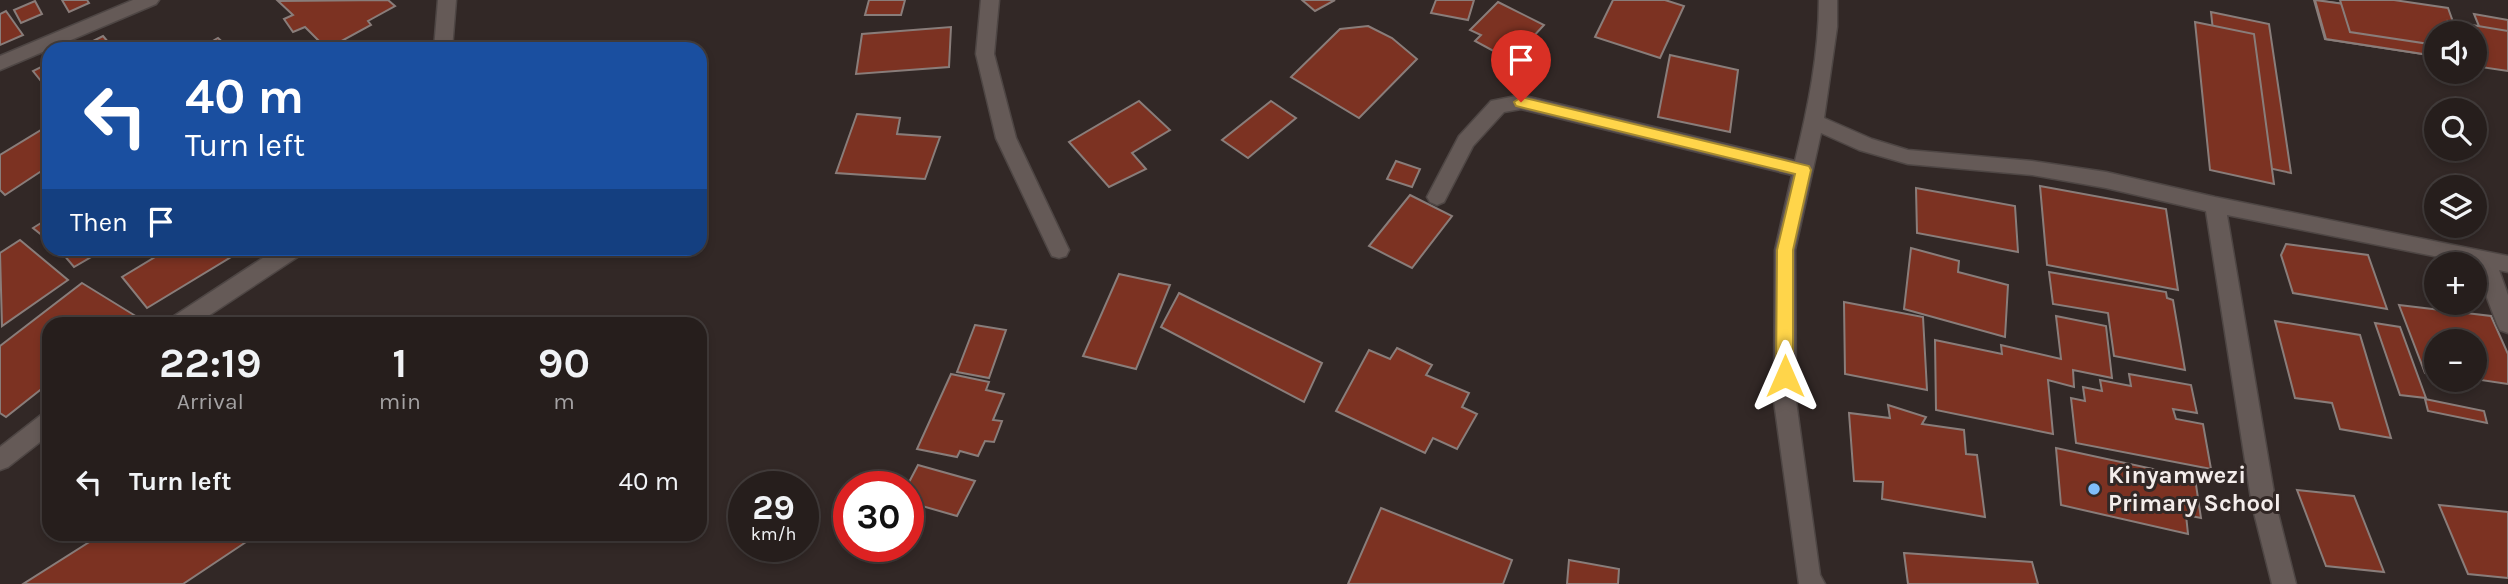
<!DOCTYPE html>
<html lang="en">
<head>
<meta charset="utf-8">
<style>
	body { margin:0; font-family:Karla,sans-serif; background:#322b29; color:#f1f3f6; height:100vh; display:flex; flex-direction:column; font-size:26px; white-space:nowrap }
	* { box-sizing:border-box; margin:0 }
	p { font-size:23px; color:#a4a2a3 }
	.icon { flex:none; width:38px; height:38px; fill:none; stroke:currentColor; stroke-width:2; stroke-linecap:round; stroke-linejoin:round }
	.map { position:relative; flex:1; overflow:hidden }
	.side { position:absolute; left:42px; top:317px; width:665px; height:224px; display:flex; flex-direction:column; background:#261e1c; border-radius:21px; box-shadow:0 4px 10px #0003,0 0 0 2px #423c3b }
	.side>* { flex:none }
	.guide { position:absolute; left:42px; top:42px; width:665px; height:214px; border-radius:21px; box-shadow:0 4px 10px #0003,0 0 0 2px #423c3b; background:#1a4fa0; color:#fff; overflow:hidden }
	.tools { position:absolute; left:2424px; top:21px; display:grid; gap:14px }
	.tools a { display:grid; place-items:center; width:63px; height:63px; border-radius:50%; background:#261e1c; box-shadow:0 4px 10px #0003,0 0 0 2px #423c3b; font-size:35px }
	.speed { position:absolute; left:728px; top:471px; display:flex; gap:14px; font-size:35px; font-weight:700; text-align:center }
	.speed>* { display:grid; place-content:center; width:91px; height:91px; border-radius:50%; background:#261e1c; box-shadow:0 4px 10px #0003,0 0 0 2px #423c3b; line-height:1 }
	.speed small { font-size:18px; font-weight:400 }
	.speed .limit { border:10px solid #d22; background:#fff; color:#111 }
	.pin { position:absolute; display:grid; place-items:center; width:60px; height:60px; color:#fff; margin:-72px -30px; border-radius:50% 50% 50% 0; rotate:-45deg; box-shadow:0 0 7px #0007 }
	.pin .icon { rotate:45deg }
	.me { position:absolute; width:77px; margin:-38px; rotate:0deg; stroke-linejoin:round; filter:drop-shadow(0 0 5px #0008) }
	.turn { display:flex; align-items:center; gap:24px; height:147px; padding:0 28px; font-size:32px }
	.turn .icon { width:91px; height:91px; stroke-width:2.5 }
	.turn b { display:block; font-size:49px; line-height:60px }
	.then { display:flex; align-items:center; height:66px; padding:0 28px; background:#0003; gap:14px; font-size:26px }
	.eta { display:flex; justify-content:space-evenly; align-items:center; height:119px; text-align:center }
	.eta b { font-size:42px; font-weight:700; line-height:49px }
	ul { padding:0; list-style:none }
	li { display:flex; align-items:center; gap:21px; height:91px; padding:0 28px }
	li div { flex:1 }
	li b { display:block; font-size:26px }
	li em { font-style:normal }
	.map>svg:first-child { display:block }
	.building { fill:#7c3222; stroke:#897d7a; stroke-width:2 }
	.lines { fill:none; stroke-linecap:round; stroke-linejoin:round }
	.minor-casing { stroke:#4e4644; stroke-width:3 }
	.minor { fill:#655a57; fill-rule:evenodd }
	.route { fill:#ffd54a; stroke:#a68a30; stroke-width:2 }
	.poi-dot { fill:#80bdfa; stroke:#322826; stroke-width:2.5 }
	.labels { text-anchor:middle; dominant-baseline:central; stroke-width:6; stroke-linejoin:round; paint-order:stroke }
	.poi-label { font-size:24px; font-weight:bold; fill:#f4edeb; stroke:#322826; text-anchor:start }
</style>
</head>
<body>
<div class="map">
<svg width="2508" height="584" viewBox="0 0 2508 584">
	<rect width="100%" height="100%" fill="#322826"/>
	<!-- building -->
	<g class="building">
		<polygon points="62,0 87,0 89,3 69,12"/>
		<polygon points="388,0 395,6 368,21 371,25 327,49 305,27 293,32 284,19 293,15 278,1"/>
		<polygon points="869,0 905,0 901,15 865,15"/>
		<polygon points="1302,0 1335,0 1315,11"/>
		<polygon points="1436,0 1474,0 1468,20 1431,13"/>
		<polygon points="1613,0 1665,0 1684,6 1660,58 1595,37"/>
		<polygon points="2314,0 2424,15 2436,56 2325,39"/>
		<polygon points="2315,0 2425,15 2436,47 2436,56 2326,39"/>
		<polygon points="2340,0 2394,0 2448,8 2457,33 2436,33 2436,45 2350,32"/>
		<polygon points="35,1 42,14 21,23 14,10"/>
		<polygon points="1498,2 1544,25 1517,54 1505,48 1499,54 1475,41 1481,35 1470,30"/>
		<polygon points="6,11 23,35 0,45 0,14"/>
		<polygon points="2211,12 2269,24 2291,173 2227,159"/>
		<polygon points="2474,14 2508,20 2508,60 2492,58"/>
		<polygon points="2448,21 2508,31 2508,71 2474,66 2474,33 2452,33"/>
		<polygon points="2195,22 2254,34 2274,184 2210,170"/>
		<polygon points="1368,26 1392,38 1417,59 1359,118 1291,77 1340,29"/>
		<polygon points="951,27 949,67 856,74 862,34"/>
		<polygon points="103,36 114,49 77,49"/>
		<polygon points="218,38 230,49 199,49"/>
		<polygon points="1670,55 1738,70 1730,132 1658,117"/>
		<polygon points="49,63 49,91 33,71"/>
		<polygon points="1139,101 1170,130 1132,153 1146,169 1109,187 1069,142"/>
		<polygon points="1271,101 1296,118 1248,158 1222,140"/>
		<polygon points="857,114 900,118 897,134 940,137 925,179 836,173"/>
		<polygon points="46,127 49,129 49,166 5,195 0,190 0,155"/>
		<polygon points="1396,161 1420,169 1412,187 1387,179"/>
		<polygon points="2040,186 2166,209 2178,290 2047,265"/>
		<polygon points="1916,188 2015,206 2018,252 1917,233"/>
		<polygon points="1410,195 1452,216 1412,268 1369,246"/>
		<polygon points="49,218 49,241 33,228"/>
		<polygon points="20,240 68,280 2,326 0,253"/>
		<polygon points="2286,244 2368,255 2387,309 2293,293 2281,255"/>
		<polygon points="58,248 105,248 105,249 74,267"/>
		<polygon points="170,248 246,248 147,308 122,277"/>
		<polygon points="1911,248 1959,261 1958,272 2008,285 2005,337 1904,309"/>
		<polygon points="2049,272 2166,292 2167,298 2173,300 2185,370 2114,356 2108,313 2053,304"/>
		<polygon points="1119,274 1170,285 1136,369 1083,356"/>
		<polygon points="82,283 134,315 123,324 49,324 49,383 6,417 0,413 0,346"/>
		<polygon points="1179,293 1322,363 1304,402 1161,327"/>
		<polygon points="1844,302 1923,317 1927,390 1845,374"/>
		<polygon points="2399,305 2491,316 2508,354 2508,384 2474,379 2474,341 2436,341 2436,374 2425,373"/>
		<polygon points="2056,316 2106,326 2112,378 2073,370 2074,387 2048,380 2053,434 1936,410 1935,340 2002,354 2001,345 2061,359"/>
		<polygon points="2275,321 2360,335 2391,438 2340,429 2332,403 2295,398"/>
		<polygon points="2375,323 2400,327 2426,398 2400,395"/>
		<polygon points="975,325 1006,330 989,378 957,372"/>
		<polygon points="1397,348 1432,365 1426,375 1469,393 1462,407 1477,414 1457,449 1433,438 1425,453 1336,411 1369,350 1390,359"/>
		<polygon points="951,374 989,382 986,390 1004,394 993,420 1002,421 994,442 985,441 978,456 960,451 957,457 917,449"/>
		<polygon points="2129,374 2191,385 2197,413 2173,409 2176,419 2203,424 2211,469 2076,443 2071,398 2085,401 2083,387 2102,391 2100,380 2131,386"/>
		<polygon points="2425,399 2484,411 2487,423 2428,411"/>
		<polygon points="1888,405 1926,417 1922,424 1964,430 1966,454 1977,455 1985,517 1882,499 1883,482 1854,481 1849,413 1890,418"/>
		<polygon points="2056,448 2195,478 2201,518 2186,515 2188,534 2061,505"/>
		<polygon points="918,465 975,481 957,516 908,502 907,486"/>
		<polygon points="2297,490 2354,496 2384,572 2326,566"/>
		<polygon points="2439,505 2508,512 2508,578 2468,574"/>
		<polygon points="1381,508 1512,560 1503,584 1348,584"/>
		<polygon points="102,534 258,534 183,584 23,584"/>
		<polygon points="1904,553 2032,562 2038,584 1908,584"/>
		<polygon points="1569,560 1619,569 1618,584 1567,584"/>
	</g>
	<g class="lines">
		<!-- minor casing -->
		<g class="minor-casing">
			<g id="minor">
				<polygon points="133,0 159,0 156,4 0,70 0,56"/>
				<polygon points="438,0 456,0 452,49 434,49"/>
				<polygon points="981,0 999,0 994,54 1016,138 1069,250 1066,256 1059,258 1052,256 1049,250 996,138 976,54"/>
				<path d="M 1819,0 L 1837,0 L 1837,27 L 1824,118 L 1872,139 L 1908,150 L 2032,161 L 2106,172 L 2215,197 L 2508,256 L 2508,272 L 2499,270 L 2508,295 L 2508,333 L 2500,330 L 2497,324 L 2474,264 L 2227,215 L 2276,505 L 2296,584 L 2272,584 L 2252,505 L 2206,211 L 2106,188 L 2032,175 L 1908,164 L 1859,150 L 1821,133 L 1795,250 L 1796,401 L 1820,575 L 1825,584 L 1799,584 L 1774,401 L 1775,250 L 1792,175 L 1521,109 L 1504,112 L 1473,146 L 1444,202 L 1437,205 L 1430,202 L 1427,197 L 1459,136 L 1491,101 L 1521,95 L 1795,161 C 1808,108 1819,54 1819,0 Z"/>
				<polygon points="278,248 305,248 302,254 196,324 168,324 171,318"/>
				<polygon points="49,412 49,435 8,467 0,470 0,447 41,415"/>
			</g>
		</g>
		<!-- minor -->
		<use href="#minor" class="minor"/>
	</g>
	<!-- route -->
	<polygon class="route" points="1521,97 1809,166 1811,170 1793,250 1793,376 1791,381 1779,381 1776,376 1777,250 1795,174 1516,106 1514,102"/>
	<!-- markers -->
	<circle class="poi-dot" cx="2094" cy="489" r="7"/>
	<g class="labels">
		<!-- poi labels -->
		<g class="poi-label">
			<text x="2108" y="475">Kinyamwezi<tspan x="2108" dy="28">Primary School</tspan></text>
		</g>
	</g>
</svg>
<div class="tools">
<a><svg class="icon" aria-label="sound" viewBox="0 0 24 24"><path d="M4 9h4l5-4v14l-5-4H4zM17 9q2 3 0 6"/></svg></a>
<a><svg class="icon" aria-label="search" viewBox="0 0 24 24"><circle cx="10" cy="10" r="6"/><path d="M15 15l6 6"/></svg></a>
<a><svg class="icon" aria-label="layers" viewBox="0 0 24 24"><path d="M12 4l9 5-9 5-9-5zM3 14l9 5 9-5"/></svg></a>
<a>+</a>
<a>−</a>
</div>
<div class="speed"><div>29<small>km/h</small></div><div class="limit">30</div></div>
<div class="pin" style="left:1521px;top:102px;background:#d93025"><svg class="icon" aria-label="arrive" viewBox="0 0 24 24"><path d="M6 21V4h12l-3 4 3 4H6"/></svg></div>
<svg class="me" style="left:1785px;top:376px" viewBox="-20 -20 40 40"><path d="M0-17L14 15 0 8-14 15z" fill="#ffd54a" stroke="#fff" stroke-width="4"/></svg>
<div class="guide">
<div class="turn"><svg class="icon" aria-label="left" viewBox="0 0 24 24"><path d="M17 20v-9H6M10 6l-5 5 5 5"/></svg><div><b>40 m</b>Turn left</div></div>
<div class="then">Then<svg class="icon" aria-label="arrive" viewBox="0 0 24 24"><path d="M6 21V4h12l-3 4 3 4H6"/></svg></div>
</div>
<section class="side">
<div class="eta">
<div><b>22:19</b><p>Arrival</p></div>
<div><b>1</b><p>min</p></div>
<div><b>90</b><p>m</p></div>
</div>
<ul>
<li><svg class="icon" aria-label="left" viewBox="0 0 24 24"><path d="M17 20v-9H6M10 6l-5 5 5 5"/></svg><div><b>Turn left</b></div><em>40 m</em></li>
</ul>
</section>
</div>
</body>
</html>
